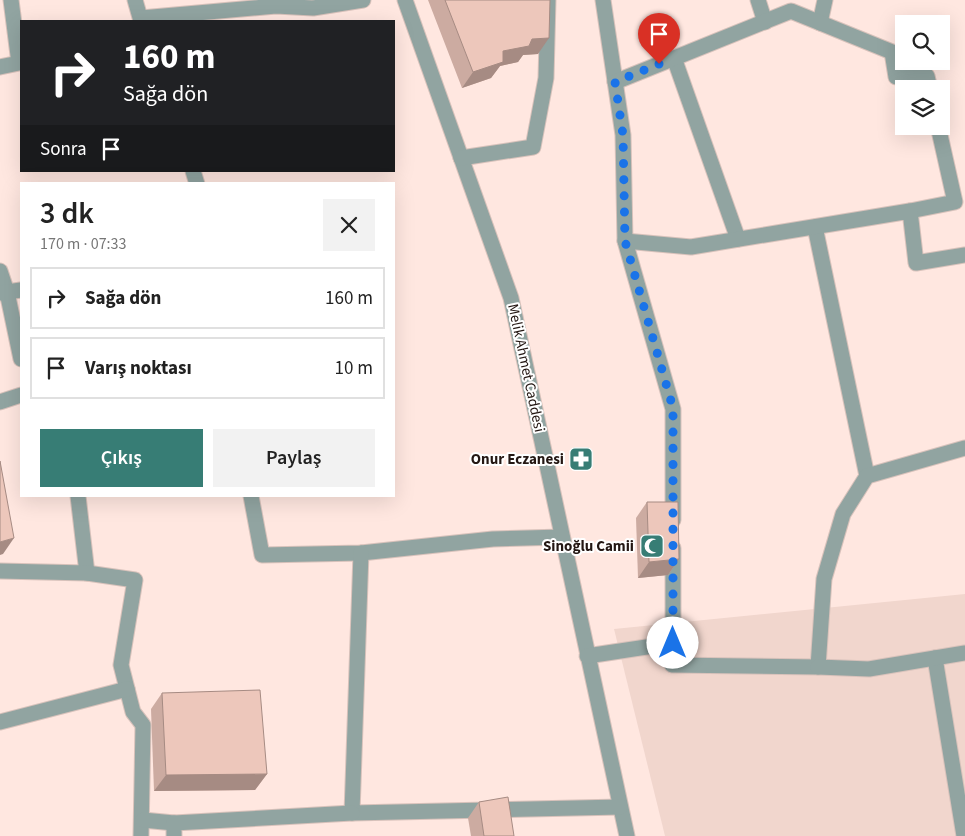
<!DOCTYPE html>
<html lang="tr">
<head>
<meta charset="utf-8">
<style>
	body { margin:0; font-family:"Source Sans 3",sans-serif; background:#f2f2f2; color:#222; height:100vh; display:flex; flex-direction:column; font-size:19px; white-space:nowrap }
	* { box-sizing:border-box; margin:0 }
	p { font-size:16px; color:#767676 }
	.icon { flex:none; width:28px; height:28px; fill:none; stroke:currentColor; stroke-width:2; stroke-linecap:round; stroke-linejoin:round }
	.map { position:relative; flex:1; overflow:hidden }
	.side { position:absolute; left:20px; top:182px; width:375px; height:315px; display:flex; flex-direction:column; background:#fff; border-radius:0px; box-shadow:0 5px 20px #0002 }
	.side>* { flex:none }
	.hud { position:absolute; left:20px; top:20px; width:375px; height:152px; border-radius:0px; box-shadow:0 5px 20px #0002; background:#202124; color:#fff; overflow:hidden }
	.fabs { position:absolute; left:895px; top:15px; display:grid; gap:10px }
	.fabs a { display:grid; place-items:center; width:55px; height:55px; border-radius:0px; background:#fff; box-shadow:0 5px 20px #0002; font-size:25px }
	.pin { position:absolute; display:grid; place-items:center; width:42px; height:42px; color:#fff; margin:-51px -21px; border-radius:50% 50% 50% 0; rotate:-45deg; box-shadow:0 0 5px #0007 }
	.pin .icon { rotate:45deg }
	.me { position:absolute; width:55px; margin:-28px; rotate:0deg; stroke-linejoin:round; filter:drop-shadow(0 0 4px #0008) }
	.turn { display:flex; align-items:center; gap:18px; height:105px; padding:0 20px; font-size:22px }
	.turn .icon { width:65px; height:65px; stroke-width:2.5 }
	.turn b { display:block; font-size:35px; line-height:42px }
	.then { display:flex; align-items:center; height:48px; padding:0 20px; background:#0003; gap:10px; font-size:19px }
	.round { display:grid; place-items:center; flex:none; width:52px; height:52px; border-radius:0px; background:#f2f2f2 }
	.overview { display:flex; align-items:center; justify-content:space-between; height:85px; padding:0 20px }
	h1 { font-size:30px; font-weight:600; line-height:38px }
	.primary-button { display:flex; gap:10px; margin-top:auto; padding:10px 20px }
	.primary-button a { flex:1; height:58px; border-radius:0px; background:#377d75; color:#fff; font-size:20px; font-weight:600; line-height:58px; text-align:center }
	.primary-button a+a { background:#f2f2f2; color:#222 }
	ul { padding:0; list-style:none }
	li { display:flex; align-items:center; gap:15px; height:62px; margin:0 10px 8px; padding:0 10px; border:2px solid #e0e0e0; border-radius:0px }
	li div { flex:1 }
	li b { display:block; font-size:19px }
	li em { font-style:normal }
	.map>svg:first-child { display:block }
	.built { fill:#f1d6cd }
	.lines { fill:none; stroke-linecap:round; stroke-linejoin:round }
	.minor-casing { stroke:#d8c2bb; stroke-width:17 }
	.minor { stroke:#91a4a1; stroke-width:15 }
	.wall { fill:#ccaba1 }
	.shaded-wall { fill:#a68b83 }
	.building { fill:#edc7bb; stroke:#a68b83 }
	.route { stroke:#1a73e8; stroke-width:9; stroke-dasharray:0 16.2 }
	.labels { text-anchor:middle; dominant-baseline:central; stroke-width:4; stroke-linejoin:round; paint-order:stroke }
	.street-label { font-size:15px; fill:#241713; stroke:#fff }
	.poi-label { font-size:15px; font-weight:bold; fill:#241713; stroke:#fff; text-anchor:end }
</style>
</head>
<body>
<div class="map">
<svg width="965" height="836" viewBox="0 0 965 836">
	<rect width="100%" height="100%" fill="#ffe7e0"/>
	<!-- built -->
	<polygon class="built" points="965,594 965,836 665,836 614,629"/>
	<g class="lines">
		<!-- minor casing -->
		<g class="minor-casing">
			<g id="minor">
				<polyline points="135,0 141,21"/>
				<polyline points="405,0 511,298 627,836"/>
				<polyline points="603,0 623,135 625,241 673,409 673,520"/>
				<polyline points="758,0 765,22"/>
				<polyline points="141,18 276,6 313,8 363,0"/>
				<polyline points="820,23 825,0"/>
				<polyline points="674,58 738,239"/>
				<polyline points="0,67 19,63 11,0"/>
				<polyline points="615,82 791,11 892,52 896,77 927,76 930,89"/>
				<polyline points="461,158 533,147 546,78 548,0"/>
				<polyline points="193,171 197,184"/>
				<polyline points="910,211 955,202 938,126"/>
				<polyline points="815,227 867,476"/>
				<polyline points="625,241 691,247 910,211 916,263 965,255"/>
				<polyline points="0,271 7,292 21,290"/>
				<polyline points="0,293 7,292 21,359"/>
				<polyline points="0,402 21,395"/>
				<polyline points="78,496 87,573"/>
				<polyline points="251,496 262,555 361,553 493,539 562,537"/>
				<polyline points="361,553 352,813 620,807"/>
				<polyline points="0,571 87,573 135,580 121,665 133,712 143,725 141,836"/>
				<polyline points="673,643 672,665 818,667 824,579 843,514 867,476 965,448"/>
				<polyline points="587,656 673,643 673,548"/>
				<polyline points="935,658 964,836"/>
				<polyline points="818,667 869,669 965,653"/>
				<polyline points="0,722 127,689"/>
				<polyline points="143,820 174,823"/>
				<polyline points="174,836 174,823 352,813"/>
			</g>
		</g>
		<!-- minor -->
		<use href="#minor" class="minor"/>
	</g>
	<!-- wall -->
	<g class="wall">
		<polygon points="428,0 550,0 538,54 523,55 518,62 500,66 491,78 462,88"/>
		<polygon points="647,502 679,559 668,575 638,578 636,518"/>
		<polygon points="162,693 267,774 255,790 154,791 151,709"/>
		<polygon points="479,802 514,836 471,836 468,818"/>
	</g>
	<!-- shaded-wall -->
	<g class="shaded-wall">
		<polygon points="549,38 538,54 523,55 518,62 500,66 491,78 462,88 473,72 503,51 532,39"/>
		<polygon points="14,538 3,554 0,555 0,542"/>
		<polygon points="679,559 668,575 638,578 649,562"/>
		<polygon points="267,774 255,790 154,791 166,775"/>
	</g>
	<!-- building -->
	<g class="building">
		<polygon points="445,0 550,0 549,38 532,39 529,46 503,51 503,62 473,72"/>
		<polygon points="0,461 14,538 0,542"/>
		<polygon points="647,502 678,502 679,559 649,562"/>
		<polygon points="260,690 267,774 166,775 162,693"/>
		<polygon points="508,797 514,836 484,836 479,802"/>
	</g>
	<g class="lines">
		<!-- route -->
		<polyline class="route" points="659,64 615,82 623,135 625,241 673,408 673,643"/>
	</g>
	<!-- icons -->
	<defs>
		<g id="pharmacy-square" transform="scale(1.25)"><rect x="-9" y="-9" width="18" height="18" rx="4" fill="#377d75" stroke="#fff"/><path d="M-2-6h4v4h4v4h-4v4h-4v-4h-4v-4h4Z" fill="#fff"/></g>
		<g id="mosque-square" transform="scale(1.25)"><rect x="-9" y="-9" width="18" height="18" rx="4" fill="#377d75" stroke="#fff"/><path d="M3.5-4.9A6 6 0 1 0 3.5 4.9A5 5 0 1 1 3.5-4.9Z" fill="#fff"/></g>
	</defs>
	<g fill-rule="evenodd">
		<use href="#pharmacy-square" x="581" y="459"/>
		<use href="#mosque-square" x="652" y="546"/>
	</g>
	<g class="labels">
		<!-- street labels -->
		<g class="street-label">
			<text transform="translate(526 368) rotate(78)">Melik Ahmet Caddesi</text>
		</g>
		<!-- poi labels -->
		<g class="poi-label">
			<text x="564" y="459">Onur Eczanesi</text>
			<text x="634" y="546">Sinoğlu Camii</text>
		</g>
	</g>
</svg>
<div class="fabs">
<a><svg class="icon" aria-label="search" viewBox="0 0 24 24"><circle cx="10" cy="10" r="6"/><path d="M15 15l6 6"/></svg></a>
<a><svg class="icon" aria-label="layers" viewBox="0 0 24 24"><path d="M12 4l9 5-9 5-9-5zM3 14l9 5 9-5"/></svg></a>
</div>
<div class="pin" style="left:659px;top:64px;background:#d93025"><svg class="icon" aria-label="arrive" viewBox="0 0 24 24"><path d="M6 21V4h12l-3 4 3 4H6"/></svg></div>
<svg class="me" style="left:673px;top:643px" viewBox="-20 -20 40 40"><circle r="19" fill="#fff"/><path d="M0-13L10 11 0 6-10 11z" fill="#1a73e8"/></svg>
<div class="hud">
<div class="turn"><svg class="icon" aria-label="right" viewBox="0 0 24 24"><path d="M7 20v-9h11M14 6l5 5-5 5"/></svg><div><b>160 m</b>Sağa dön</div></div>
<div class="then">Sonra<svg class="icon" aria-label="arrive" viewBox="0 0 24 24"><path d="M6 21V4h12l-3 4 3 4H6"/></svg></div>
</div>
<section class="side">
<div class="overview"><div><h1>3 dk</h1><p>170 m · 07:33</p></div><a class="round"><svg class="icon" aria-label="close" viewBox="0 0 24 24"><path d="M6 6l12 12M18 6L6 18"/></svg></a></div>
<ul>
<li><svg class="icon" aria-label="right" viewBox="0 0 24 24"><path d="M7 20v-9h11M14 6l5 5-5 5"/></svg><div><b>Sağa dön</b></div><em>160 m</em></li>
<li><svg class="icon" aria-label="arrive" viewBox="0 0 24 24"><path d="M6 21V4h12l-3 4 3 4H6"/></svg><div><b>Varış noktası</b></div><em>10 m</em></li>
</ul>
<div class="primary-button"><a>Çıkış</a><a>Paylaş</a></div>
</section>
</div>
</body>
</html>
